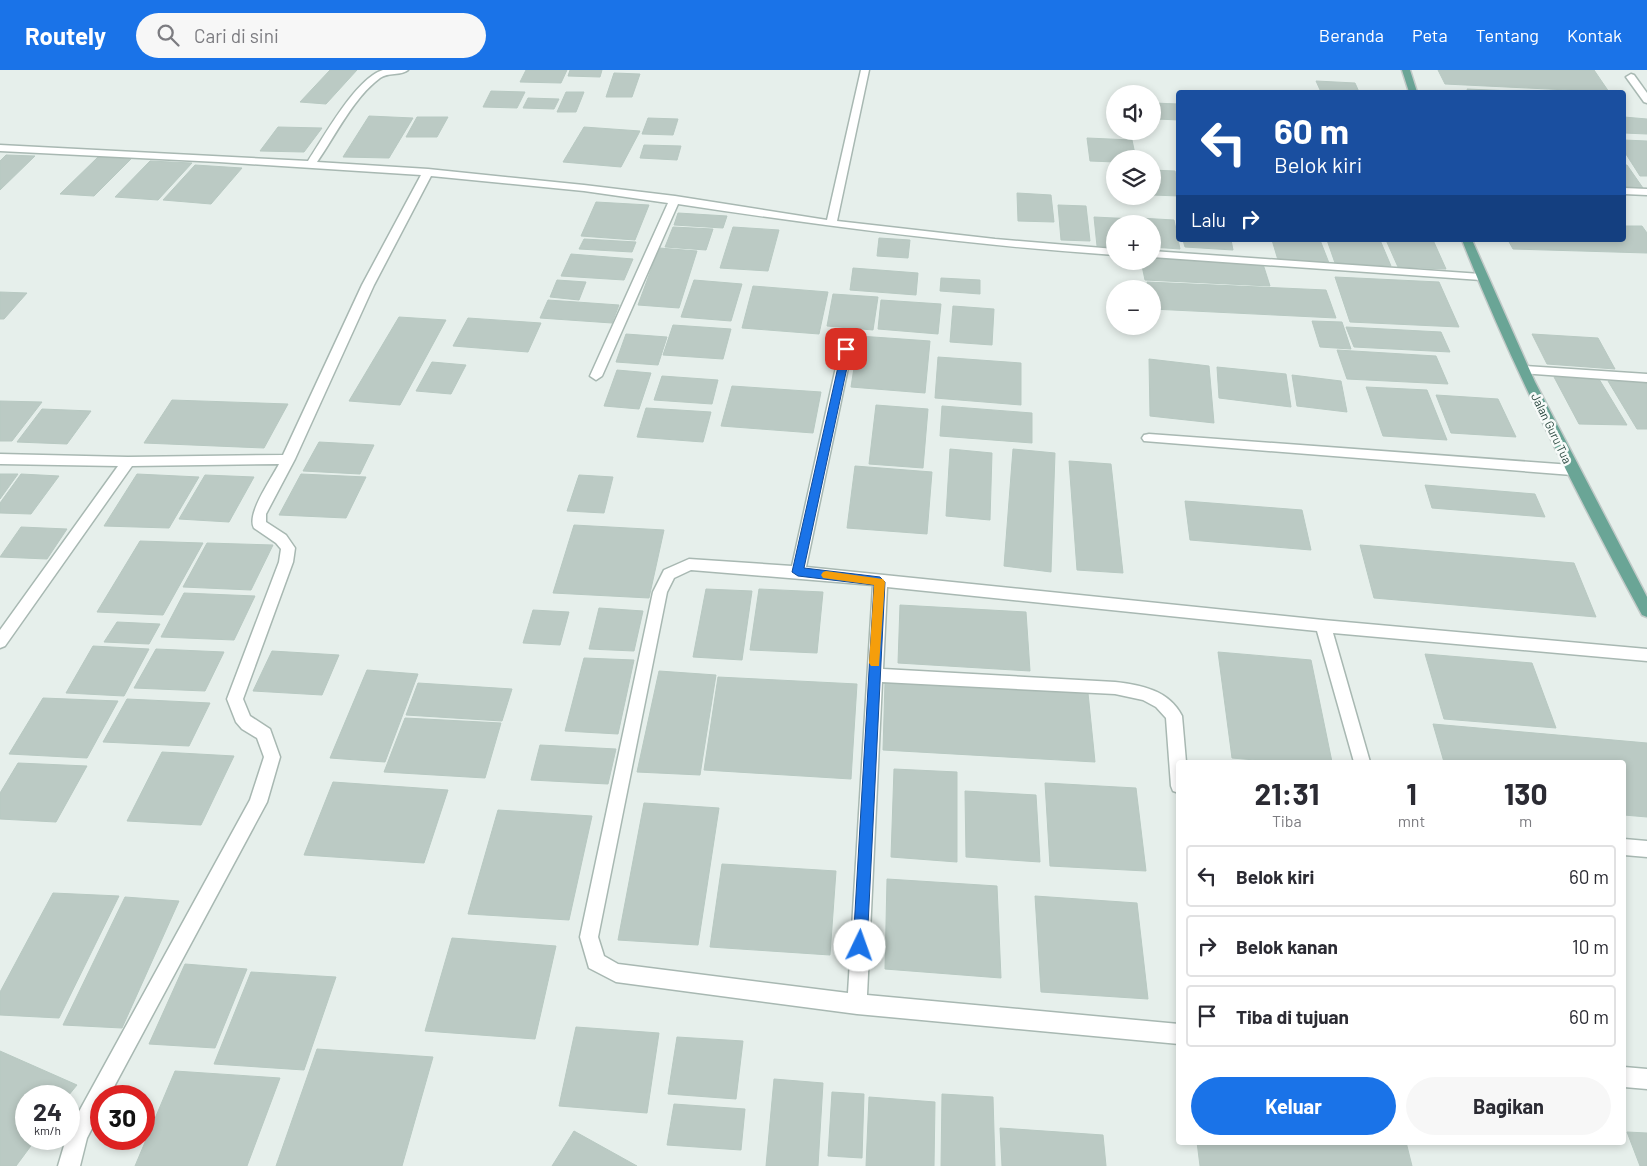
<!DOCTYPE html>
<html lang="id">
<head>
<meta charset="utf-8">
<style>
	body { margin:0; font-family:Barlow,sans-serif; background:#f7f7f7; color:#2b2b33; height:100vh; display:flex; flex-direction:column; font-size:19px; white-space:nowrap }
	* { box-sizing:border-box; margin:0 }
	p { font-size:16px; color:#7c7c81 }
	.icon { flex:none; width:28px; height:28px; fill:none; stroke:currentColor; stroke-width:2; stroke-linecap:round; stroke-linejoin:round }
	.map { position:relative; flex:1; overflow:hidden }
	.drawer { position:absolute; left:1176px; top:690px; width:450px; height:385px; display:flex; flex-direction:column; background:#fff; border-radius:5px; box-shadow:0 2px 8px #0003 }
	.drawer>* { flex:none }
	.top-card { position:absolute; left:1176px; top:20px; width:450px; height:152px; border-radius:5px; box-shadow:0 2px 8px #0003; background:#1a4fa0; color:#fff; overflow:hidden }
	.buttons { position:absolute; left:1106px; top:15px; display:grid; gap:10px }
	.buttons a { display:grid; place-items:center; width:55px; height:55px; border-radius:50%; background:#fff; box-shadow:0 2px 8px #0003; font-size:25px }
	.speed { position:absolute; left:15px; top:1015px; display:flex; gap:10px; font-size:25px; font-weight:700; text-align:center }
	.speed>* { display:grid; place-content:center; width:65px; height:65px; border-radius:50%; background:#fff; box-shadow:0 2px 8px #0003; line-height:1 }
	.speed small { font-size:12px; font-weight:400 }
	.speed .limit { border:8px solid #d22; background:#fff; color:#111 }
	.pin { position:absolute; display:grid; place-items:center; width:42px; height:42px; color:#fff; margin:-21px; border-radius:10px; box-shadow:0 2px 8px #0006 }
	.me { position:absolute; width:55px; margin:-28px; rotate:3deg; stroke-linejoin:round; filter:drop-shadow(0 0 4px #0008) }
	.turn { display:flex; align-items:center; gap:18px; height:105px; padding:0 15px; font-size:22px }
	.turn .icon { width:65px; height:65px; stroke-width:2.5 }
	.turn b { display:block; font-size:35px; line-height:42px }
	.then { display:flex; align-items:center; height:48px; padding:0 15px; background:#0003; gap:10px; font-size:19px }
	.eta { display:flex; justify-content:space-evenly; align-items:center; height:85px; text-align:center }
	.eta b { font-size:30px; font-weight:700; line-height:35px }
	.action { display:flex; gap:10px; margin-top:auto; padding:10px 15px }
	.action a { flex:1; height:58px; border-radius:30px; background:#1a73e8; color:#fff; font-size:20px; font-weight:700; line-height:58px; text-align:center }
	.action a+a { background:#f7f7f7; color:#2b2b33 }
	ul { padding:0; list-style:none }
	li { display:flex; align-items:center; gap:15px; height:62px; margin:0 10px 8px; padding:0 5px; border:2px solid #e1e1e2; border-radius:5px }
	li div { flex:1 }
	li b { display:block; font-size:19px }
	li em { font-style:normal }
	header { display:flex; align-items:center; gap:30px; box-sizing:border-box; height:70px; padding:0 25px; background:#1a73e8; color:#fff }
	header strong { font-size:24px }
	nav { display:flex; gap:28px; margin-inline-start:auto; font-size:18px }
	.search { width:350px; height:45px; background:#f7f7f7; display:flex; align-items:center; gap:12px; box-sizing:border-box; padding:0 18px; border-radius:28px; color:#7c7c81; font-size:19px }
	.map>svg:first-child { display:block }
	.building { fill:#bbcac4; stroke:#b8c9c2 }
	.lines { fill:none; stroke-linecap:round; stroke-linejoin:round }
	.minor-casing { stroke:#a8b8b2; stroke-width:3 }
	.major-casing { stroke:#c2cac8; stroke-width:3 }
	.minor { fill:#fff; fill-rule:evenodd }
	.major { fill:#6aa596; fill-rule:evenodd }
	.route { fill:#1a73e8; stroke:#114b97 }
	.slow { fill:#f59e0b }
	.labels { text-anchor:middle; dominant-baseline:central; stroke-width:5; stroke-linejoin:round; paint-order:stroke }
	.street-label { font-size:12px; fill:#24423a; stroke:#f7fbf9 }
</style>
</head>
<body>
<header>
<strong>Routely</strong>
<div class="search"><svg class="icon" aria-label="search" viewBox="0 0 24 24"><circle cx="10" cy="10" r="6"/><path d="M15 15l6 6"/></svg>Cari di sini</div>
<nav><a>Beranda</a><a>Peta</a><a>Tentang</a><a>Kontak</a></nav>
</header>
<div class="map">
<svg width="1647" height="1096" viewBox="0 0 1647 1096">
	<rect width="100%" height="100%" fill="#e6efeb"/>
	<!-- building -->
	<g class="building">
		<polygon points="330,0 357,0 326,34 300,32"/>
		<polygon points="526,0 567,0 561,13 520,12"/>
		<polygon points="570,0 602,0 600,7 568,6"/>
		<polygon points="1438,0 1594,0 1609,22 1445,14"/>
		<polygon points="614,3 640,4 632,27 606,27"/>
		<polygon points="1316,11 1355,13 1359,22 1321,22"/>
		<polygon points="1467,19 1535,22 1468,22"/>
		<polygon points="491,21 525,22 517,38 483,37"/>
		<polygon points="566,22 584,22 576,42 557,42"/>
		<polygon points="528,28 559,29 554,39 523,38"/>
		<polygon points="1153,33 1179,34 1179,50 1157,49"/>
		<polygon points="369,46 413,48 389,88 343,87"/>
		<polygon points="417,47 448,47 437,67 406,67"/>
		<polygon points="1624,47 1647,49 1647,64 1624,63"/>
		<polygon points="648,48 678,49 673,65 642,64"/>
		<polygon points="278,57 322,58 304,82 260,81"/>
		<polygon points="584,57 640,61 621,97 563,92"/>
		<polygon points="1087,68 1132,70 1136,89 1115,89 1115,92 1090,91"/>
		<polygon points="1624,70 1647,71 1647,106 1640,106 1624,81"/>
		<polygon points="644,75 681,76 677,90 640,88"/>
		<polygon points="6,85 35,86 0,120 0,91"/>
		<polygon points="98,87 131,89 94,126 60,124"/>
		<polygon points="150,91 192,93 158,130 115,127"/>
		<polygon points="195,95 242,98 211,134 163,130"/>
		<polygon points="1624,95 1627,95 1643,118 1624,117"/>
		<polygon points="1152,100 1175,101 1179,126 1152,125"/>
		<polygon points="1017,123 1051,125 1054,152 1018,151"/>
		<polygon points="596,132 649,135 635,170 581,166"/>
		<polygon points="1058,135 1086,136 1090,171 1061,170"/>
		<polygon points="678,143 727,146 723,158 674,155"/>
		<polygon points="1094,147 1135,149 1136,154 1115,154 1115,177 1097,176"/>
		<polygon points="1139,148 1174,150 1180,179 1152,177 1152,154 1140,154"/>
		<polygon points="1624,156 1642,156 1647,163 1647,183 1513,179 1508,170 1624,170"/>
		<polygon points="673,157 713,159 706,180 665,177"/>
		<polygon points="733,157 779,160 768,201 720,198"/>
		<polygon points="879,168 910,170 908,188 877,186"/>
		<polygon points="584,169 636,172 632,182 579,179"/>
		<polygon points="1183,170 1231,170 1233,180 1185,177"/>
		<polygon points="1272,170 1320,170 1329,193 1278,190"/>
		<polygon points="1327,170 1380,170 1391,196 1335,193"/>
		<polygon points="1386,170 1433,170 1446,199 1398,197"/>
		<polygon points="659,178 697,181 679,238 638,235"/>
		<polygon points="571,184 633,189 624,210 561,206"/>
		<polygon points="1152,188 1263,194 1270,216 1145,210 1141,191 1152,191"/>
		<polygon points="853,198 918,203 916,225 850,220"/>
		<polygon points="1335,207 1439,212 1459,257 1350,252"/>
		<polygon points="941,208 980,210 980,224 940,221"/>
		<polygon points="557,210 586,212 579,230 550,227"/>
		<polygon points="694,210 742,214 731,251 681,247"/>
		<polygon points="1147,212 1326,220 1336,248 1152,239 1152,219 1149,219"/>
		<polygon points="753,216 828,222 819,264 742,258"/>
		<polygon points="0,222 27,223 4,249 0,249"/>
		<polygon points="833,224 878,227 873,260 827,256"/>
		<polygon points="548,230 619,235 612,253 540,248"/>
		<polygon points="881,230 941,234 938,264 878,259"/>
		<polygon points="953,236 994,239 992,275 950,272"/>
		<polygon points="399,247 446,250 400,335 349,331"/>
		<polygon points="468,248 541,253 528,282 453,276"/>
		<polygon points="1312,251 1342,252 1351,279 1320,277"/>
		<polygon points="673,255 731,259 723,289 663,285"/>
		<polygon points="1346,257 1441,262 1450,282 1354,277"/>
		<polygon points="626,264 667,267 658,295 616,292"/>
		<polygon points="1532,264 1598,268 1615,299 1547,294"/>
		<polygon points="859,266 930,271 925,323 851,317"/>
		<polygon points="1337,280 1436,286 1448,314 1347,309"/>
		<polygon points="938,287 1021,293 1021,335 935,328"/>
		<polygon points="1149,289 1209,296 1214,353 1150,346"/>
		<polygon points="432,292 466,295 451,324 416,321"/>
		<polygon points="1217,297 1286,304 1291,337 1219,328"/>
		<polygon points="617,300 651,303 639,339 604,336"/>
		<polygon points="1292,305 1341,311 1347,342 1297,336"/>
		<polygon points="662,306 718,310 712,334 654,330"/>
		<polygon points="1554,307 1599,309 1627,355 1579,354"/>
		<polygon points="1608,311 1647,313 1647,359 1637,359"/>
		<polygon points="732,316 821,322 813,363 721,356"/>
		<polygon points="1366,317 1427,320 1447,370 1383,366"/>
		<polygon points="1436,325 1498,329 1516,367 1451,363"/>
		<polygon points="172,330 288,334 264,378 144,373"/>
		<polygon points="0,331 42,332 12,371 0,371"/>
		<polygon points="876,335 928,339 923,398 869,394"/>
		<polygon points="942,336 1032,343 1032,373 940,366"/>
		<polygon points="646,338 711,342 703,372 637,367"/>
		<polygon points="42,339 91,341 67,374 17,372"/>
		<polygon points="319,372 374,375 360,404 303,401"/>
		<polygon points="950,379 992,383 990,450 946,446"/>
		<polygon points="1013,379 1055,383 1051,502 1004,496"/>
		<polygon points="1069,391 1111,394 1123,503 1077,500"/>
		<polygon points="855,396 932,402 927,464 847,458"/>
		<polygon points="0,404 18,404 0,429"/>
		<polygon points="21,404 59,406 31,444 0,443 0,433"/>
		<polygon points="137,404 199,407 169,458 104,456"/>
		<polygon points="301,404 366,407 346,448 279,445"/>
		<polygon points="205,405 254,407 229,452 179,449"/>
		<polygon points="579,405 613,407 604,443 567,441"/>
		<polygon points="1425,415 1535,424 1545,447 1432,438"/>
		<polygon points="1185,431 1302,440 1311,480 1190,470"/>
		<polygon points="574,455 664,460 649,528 553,523"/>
		<polygon points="21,457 67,459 47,489 0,487"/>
		<polygon points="140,471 203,473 163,545 97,542"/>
		<polygon points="207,473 273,475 251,520 183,517"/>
		<polygon points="1360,475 1574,493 1596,547 1374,528"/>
		<polygon points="706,519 752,521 742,590 693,587"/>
		<polygon points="759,519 823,522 817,583 750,580"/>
		<polygon points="184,523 255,526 234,570 161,567"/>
		<polygon points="900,535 1026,542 1030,601 898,593"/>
		<polygon points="599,538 643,541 634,581 589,579"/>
		<polygon points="533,540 569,542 560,575 523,573"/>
		<polygon points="117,552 160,554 149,574 104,572"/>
		<polygon points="93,576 149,579 124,626 66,623"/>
		<polygon points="156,579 224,582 205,621 134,618"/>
		<polygon points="272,581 339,585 322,625 253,621"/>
		<polygon points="1218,582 1311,590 1332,692 1278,692 1232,688"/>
		<polygon points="1425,584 1532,593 1556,658 1444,649"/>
		<polygon points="584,588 634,590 618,664 565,661"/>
		<polygon points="367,600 418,604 385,692 330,688"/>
		<polygon points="659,601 716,605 700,705 637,702"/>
		<polygon points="718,607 857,614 851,709 704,700"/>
		<polygon points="885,612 1088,623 1095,692 883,680"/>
		<polygon points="418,613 512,619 502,651 406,645"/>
		<polygon points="43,628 118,631 87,688 9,684"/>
		<polygon points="127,629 210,633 189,676 103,672"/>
		<polygon points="405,648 501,653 485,708 384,702"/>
		<polygon points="1433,654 1647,673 1647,747 1624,745 1624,692 1444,692"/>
		<polygon points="540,675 616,679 608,714 531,710"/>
		<polygon points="162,682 234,686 201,755 127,751"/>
		<polygon points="18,693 87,696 56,752 0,749 0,723"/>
		<polygon points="894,699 957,702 957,792 891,787"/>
		<polygon points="333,712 448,720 424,793 304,785"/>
		<polygon points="1045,713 1136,718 1146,801 1050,796"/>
		<polygon points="965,721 1036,725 1040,792 966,787"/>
		<polygon points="644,733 719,738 698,875 618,870"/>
		<polygon points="498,740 592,746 569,850 468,844"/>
		<polygon points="722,794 836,801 830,885 710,877"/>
		<polygon points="887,809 997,816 1001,908 885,899"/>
		<polygon points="53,823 119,826 59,948 0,945 0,922"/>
		<polygon points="1035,826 1137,833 1148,929 1041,922"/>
		<polygon points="125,827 179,831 122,958 63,955"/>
		<polygon points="452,868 556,876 535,969 425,961"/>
		<polygon points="185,894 247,899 215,978 149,974"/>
		<polygon points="251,902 336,907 304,1000 214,994"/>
		<polygon points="576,957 659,963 647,1043 559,1036"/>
		<polygon points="677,967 743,971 736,1029 668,1024"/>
		<polygon points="317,979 433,987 402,1096 276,1096"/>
		<polygon points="0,981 77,1015 68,1026 26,1026 26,1069 36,1069 16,1096 0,1096"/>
		<polygon points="175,1001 280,1008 247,1096 135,1096"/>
		<polygon points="774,1009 823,1013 818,1096 766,1096"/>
		<polygon points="832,1022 864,1024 862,1088 828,1086"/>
		<polygon points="942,1024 993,1027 995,1096 941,1096"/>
		<polygon points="869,1027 935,1032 934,1096 866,1096"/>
		<polygon points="674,1034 745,1039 741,1080 667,1075"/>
		<polygon points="1000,1058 1103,1065 1106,1096 1002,1096"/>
		<polygon points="574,1061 637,1096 552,1096"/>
		<polygon points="1627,1062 1647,1063 1647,1096 1640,1096"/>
		<polygon points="1197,1072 1406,1072 1412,1096 1200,1096"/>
	</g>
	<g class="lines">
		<!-- minor casing -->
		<g class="minor-casing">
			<g id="minor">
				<path d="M 383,0 L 408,0 C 401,6 388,2 380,8 C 353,28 336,65 317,92 L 428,99 L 584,115 L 675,126 L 827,150 L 861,0 L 869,0 L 837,151 L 995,169 L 1115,179 L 1115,185 C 968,175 823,156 678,134 L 602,306 L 596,310 L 590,306 L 668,133 L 584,121 L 431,106 L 374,215 L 295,389 L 266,444 L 266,452 L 286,465 L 295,478 L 293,492 L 243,629 L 250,646 L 270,659 L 280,687 L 267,732 L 109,1026 L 101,1026 L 101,1041 L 87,1068 L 80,1096 L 58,1096 L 66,1069 L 69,1069 L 70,1058 L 250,730 L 264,687 L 257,668 L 242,659 L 236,652 L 227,629 L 279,492 L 281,479 L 276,473 L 254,458 C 246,444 272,408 279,394 L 132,396 L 5,576 L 0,578 L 0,560 L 118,396 L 0,394 L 0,384 L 128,387 L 283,385 L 362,215 L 421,105 L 219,92 L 0,81 L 0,75 L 308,91 C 324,67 356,8 383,0 Z"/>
				<polygon points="1631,4 1634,5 1647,23 1647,33 1644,32 1626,7"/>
				<polygon points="1624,118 1647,119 1647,125 1624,124"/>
				<polygon points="1152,181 1481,204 1487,207 1481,210 1152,187"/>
				<path d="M 846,275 L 852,279 L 806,497 L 1323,550 L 1647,579 L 1647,591 L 1333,563 L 1370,692 L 1354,692 L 1317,561 L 887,517 L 883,599 L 1115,612 C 1141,615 1169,620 1182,646 L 1186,692 L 1179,692 L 1179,723 L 1173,721 L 1171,716 L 1166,648 L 1156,637 L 1143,630 L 1115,624 L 882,612 L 867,925 L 1179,954 L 1179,974 L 857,944 L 616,912 L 589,898 L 580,867 L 653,522 L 664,500 L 689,489 L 792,496 L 840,279 ZM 691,500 L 873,515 L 848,923 L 618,894 L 604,886 L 598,867 L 667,522 L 674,508 Z"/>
				<polygon points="1525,296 1647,304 1647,312 1521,303 1519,300"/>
				<polygon points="1149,364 1572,395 1577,397 1579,400 1577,403 1572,405 1144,371 1142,368 1144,365"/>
				<polygon points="1624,769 1647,771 1647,787 1624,785"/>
				<polygon points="1624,997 1647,999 1647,1019 1624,1017"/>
			</g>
		</g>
		<!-- major casing -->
		<g class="major-casing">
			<g id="major">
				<polygon points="1402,0 1410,0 1417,22 1409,22"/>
				<path d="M 1462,170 L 1472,170 L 1535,312 L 1647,527 L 1647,547 L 1642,545 C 1576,423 1513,299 1462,170 Z"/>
			</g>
		</g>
		<!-- minor -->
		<use href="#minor" class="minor"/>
		<!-- major -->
		<use href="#major" class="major"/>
	</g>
	<!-- route -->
	<polygon class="route" points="846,276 851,279 804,498 880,507 885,512 867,876 865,881 860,883 855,881 853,876 874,515 798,506 792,502 842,279"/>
	<!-- slow -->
	<polygon class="slow" points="826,501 883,509 885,512 879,596 871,596 869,593 874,515 823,508 821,505 823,502"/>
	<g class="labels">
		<!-- street labels -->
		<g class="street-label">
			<text transform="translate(1552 358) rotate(64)">Jalan Guru Tua</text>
		</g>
	</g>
</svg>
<div class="buttons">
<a><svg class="icon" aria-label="sound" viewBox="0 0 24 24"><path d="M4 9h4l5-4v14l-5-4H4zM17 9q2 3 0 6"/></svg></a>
<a><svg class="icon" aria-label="layers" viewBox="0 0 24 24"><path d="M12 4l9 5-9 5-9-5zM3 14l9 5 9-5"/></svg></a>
<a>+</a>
<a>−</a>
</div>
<div class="speed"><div>24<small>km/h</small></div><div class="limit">30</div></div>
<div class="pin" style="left:846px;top:279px;background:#d93025"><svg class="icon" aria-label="arrive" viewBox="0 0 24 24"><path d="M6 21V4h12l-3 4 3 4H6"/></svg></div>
<svg class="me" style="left:860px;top:876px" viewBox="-20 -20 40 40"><circle r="19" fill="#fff"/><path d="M0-13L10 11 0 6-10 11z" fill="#1a73e8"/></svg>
<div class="top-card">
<div class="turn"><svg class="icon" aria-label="left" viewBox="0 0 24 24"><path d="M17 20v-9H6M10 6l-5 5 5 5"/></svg><div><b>60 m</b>Belok kiri</div></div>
<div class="then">Lalu<svg class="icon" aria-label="right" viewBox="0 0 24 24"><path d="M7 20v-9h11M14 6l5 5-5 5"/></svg></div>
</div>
<section class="drawer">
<div class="eta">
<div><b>21:31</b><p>Tiba</p></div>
<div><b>1</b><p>mnt</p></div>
<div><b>130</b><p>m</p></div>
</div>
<ul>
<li><svg class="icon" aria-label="left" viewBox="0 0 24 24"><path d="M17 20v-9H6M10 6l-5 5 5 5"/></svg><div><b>Belok kiri</b></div><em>60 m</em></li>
<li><svg class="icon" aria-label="right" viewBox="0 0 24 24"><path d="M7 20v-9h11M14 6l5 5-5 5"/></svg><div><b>Belok kanan</b></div><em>10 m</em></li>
<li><svg class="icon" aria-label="arrive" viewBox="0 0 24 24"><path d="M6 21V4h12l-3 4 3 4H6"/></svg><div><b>Tiba di tujuan</b></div><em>60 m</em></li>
</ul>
<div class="action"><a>Keluar</a><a>Bagikan</a></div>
</section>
</div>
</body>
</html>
